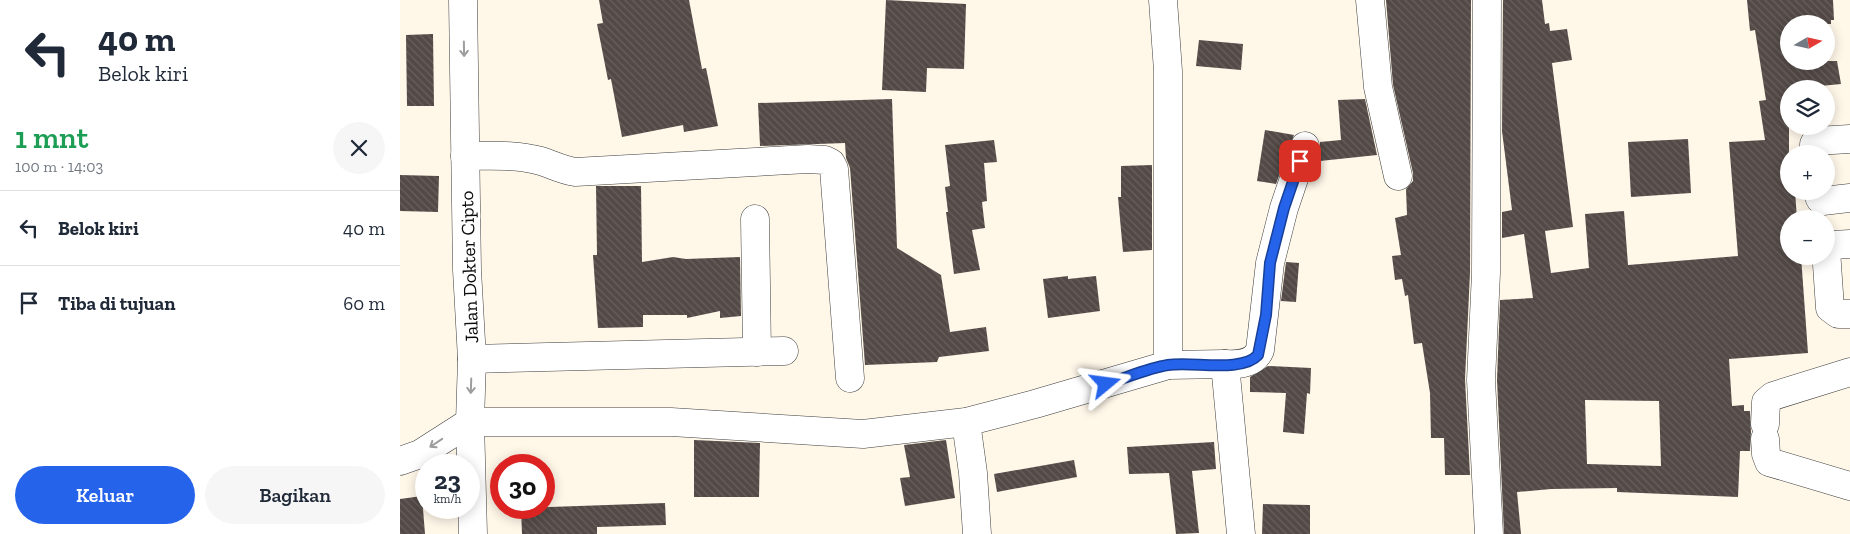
<!DOCTYPE html>
<html lang="id">
<head>
<meta charset="utf-8">
<style>
	body { margin:0; font-family:"Zilla Slab",serif; background:#f6f6f7; color:#1f2937; height:100vh; display:flex; flex-direction:column; font-size:19px; white-space:nowrap }
	* { box-sizing:border-box; margin:0 }
	p { font-size:16px; color:#747a83 }
	.icon { flex:none; width:28px; height:28px; fill:none; stroke:currentColor; stroke-width:2; stroke-linecap:round; stroke-linejoin:round }
	.map { position:relative; flex:1; overflow:hidden }
	.drawer { display:flex; flex-direction:column; background:#fff; width:400px }
	.drawer>* { flex:none }
	.hud { background:#fff; color:#1f2937; overflow:hidden }
	.needle { width:32px; rotate:81deg }
	.controls { position:absolute; left:1380px; top:15px; display:grid; gap:10px }
	.controls a { display:grid; place-items:center; width:55px; height:55px; border-radius:50%; background:#fff; box-shadow:0 2px 12px #0003; font-size:25px }
	.speed { position:absolute; left:15px; top:454px; display:flex; gap:10px; font-size:25px; font-weight:700; text-align:center }
	.speed>* { display:grid; place-content:center; width:65px; height:65px; border-radius:50%; background:#fff; box-shadow:0 2px 12px #0003; line-height:1 }
	.speed small { font-size:12px; font-weight:400 }
	.speed .limit { border:8px solid #d22; background:#fff; color:#111 }
	.pin { position:absolute; display:grid; place-items:center; width:42px; height:42px; color:#fff; margin:-21px; border-radius:10px; box-shadow:0 2px 8px #0006 }
	.me { position:absolute; width:55px; margin:-28px; rotate:74deg; stroke-linejoin:round; filter:drop-shadow(0 0 4px #0008) }
	.turn { display:flex; align-items:center; gap:18px; height:105px; padding:0 15px; font-size:22px }
	.turn .icon { width:65px; height:65px; stroke-width:2.5 }
	.turn b { display:block; font-size:35px; line-height:42px }
	.round { display:grid; place-items:center; flex:none; width:52px; height:52px; border-radius:26px; background:#f6f6f7 }
	.headline { display:flex; align-items:center; justify-content:space-between; height:85px; padding:0 15px }
	h1 { font-size:30px; font-weight:600; line-height:38px; color:#1e9e55 }
	.button { display:flex; gap:10px; margin-top:auto; padding:10px 15px }
	.button a { flex:1; height:58px; border-radius:30px; background:#2563eb; color:#fff; font-size:20px; font-weight:600; line-height:58px; text-align:center }
	.button a+a { background:#f6f6f7; color:#1f2937 }
	ul { padding:0; list-style:none }
	li { display:flex; align-items:center; gap:15px; height:75px; padding:0 15px; border-top:1px solid #e0e1e3 }
	li div { flex:1 }
	li b { display:block; font-size:19px }
	li em { font-style:normal }
	main { display:flex; flex:1; min-height:0 }
	.map>svg:first-child { display:block }
	.building { fill:url(#building-back-hatch); fill-rule:evenodd }
	.lines { fill:none; stroke-linecap:round; stroke-linejoin:round }
	.minor-casing { stroke:#3d3d3d; stroke-width:29 }
	.minor { stroke:#fff; stroke-width:28 }
	.oneway { stroke:#9d9d9d }
	.route-casing { stroke:#184099; stroke-width:12 }
	.route { stroke:#2563eb; stroke-width:9 }
	.labels { text-anchor:middle; dominant-baseline:central; stroke-width:5; stroke-linejoin:round; paint-order:stroke }
	.street-label { font-size:19px; fill:#0a0a0a; stroke:#fff }
</style>
</head>
<body>
<main>
<section class="drawer">
<div class="hud">
<div class="turn"><svg class="icon" aria-label="left" viewBox="0 0 24 24"><path d="M17 20v-9H6M10 6l-5 5 5 5"/></svg><div><b>40 m</b>Belok kiri</div></div>
</div>
<div class="headline"><div><h1>1 mnt</h1><p>100 m · 14:03</p></div><a class="round"><svg class="icon" aria-label="close" viewBox="0 0 24 24"><path d="M6 6l12 12M18 6L6 18"/></svg></a></div>
<ul>
<li><svg class="icon" aria-label="left" viewBox="0 0 24 24"><path d="M17 20v-9H6M10 6l-5 5 5 5"/></svg><div><b>Belok kiri</b></div><em>40 m</em></li>
<li><svg class="icon" aria-label="arrive" viewBox="0 0 24 24"><path d="M6 21V4h12l-3 4 3 4H6"/></svg><div><b>Tiba di tujuan</b></div><em>60 m</em></li>
</ul>
<div class="button"><a>Keluar</a><a>Bagikan</a></div>
</section>
<div class="map">
<svg width="1450" height="534" viewBox="0 0 1450 534">
	<defs>
		<pattern id="building-back-hatch" width="6" height="6" patternUnits="userSpaceOnUse" patternTransform="scale(1.25)"><rect width="6" height="6" fill="#534a47"/><path d="M-1 5l2 2M0 0l6 6M5-1l2 2" fill="none" stroke="#67605d"/></pattern>
	</defs>
	<rect width="100%" height="100%" fill="#fff7e8"/>
	<!-- building -->
	<g class="building">
		<polygon points="199,0 289,0 302,69 306,68 318,126 284,132 283,125 222,137 211,79 208,80 197,24 203,23"/>
		<polygon points="486,0 566,4 564,69 527,68 526,92 482,90"/>
		<polygon points="986,0 1071,0 1070,273 1065,379 1070,475 1045,475 1044,438 1031,438 1030,393 1022,343 1014,344 1008,295 1005,296 1002,279 995,280 992,256 1001,255 995,218 1007,215 1006,189 1013,181 1013,173 993,85"/>
		<path d="M 1103,0 L 1142,0 L 1145,24 L 1149,23 L 1150,31 L 1167,29 L 1172,60 L 1152,63 L 1173,227 L 1145,231 L 1151,273 L 1189,268 L 1185,214 L 1224,211 L 1228,265 L 1338,256 L 1329,142 L 1365,140 L 1359,101 L 1366,100 L 1355,30 L 1350,31 L 1347,0 L 1433,0 L 1434,20 L 1431,20 L 1431,24 L 1389,24 L 1389,61 L 1437,61 L 1441,84 L 1389,89 L 1389,191 L 1395,191 L 1397,219 L 1389,219 L 1389,256 L 1401,256 L 1408,353 L 1329,359 L 1332,406 L 1344,405 L 1344,411 L 1350,411 L 1351,432 L 1350,451 L 1340,451 L 1338,497 L 1217,492 L 1217,488 L 1151,489 L 1117,492 L 1121,534 L 1104,534 L 1097,380 L 1100,300 L 1133,298 L 1124,234 L 1102,238 L 1102,212 L 1112,210 L 1102,131 ZM 1185,400 L 1259,401 L 1261,466 L 1187,464 Z"/>
		<polygon points="33,34 34,106 7,106 6,35"/>
		<polygon points="799,40 843,44 841,70 796,66"/>
		<polygon points="492,99 497,248 541,275 550,332 586,327 589,351 539,357 537,362 465,365 450,168 446,158 445,143 360,146 358,103"/>
		<polygon points="965,99 977,155 920,161 920,142 941,140 938,100"/>
		<polygon points="865,130 894,135 876,184 857,181"/>
		<polygon points="1288,139 1291,193 1231,197 1228,142"/>
		<polygon points="594,140 597,162 584,163 587,201 582,202 585,228 572,230 580,270 554,274 546,212 548,212 545,187 550,186 545,145"/>
		<polygon points="752,165 752,250 723,252 718,197 721,197 721,166"/>
		<polygon points="0,175 39,176 38,212 0,211"/>
		<polygon points="196,186 241,186 242,262 273,257 286,259 340,257 341,316 320,318 320,311 287,318 287,315 243,315 243,327 198,328 193,255 197,255"/>
		<polygon points="886,262 899,263 896,302 881,301"/>
		<polygon points="668,276 668,279 696,276 700,311 648,318 643,279"/>
		<polygon points="868,366 911,368 910,394 907,393 904,434 883,432 886,393 850,392 850,377"/>
		<polygon points="294,440 360,443 359,497 294,497"/>
		<polygon points="546,440 555,498 505,506 500,478 510,477 504,445"/>
		<polygon points="814,442 816,469 792,471 799,533 776,534 769,473 729,474 727,447"/>
		<polygon points="674,460 677,477 597,492 594,474"/>
		<polygon points="22,496 25,534 0,534 0,499"/>
		<polygon points="265,503 266,525 197,527 197,534 122,534 121,508"/>
		<polygon points="863,504 910,505 910,534 862,534"/>
	</g>
	<g class="lines">
		<!-- minor casing -->
		<g class="minor-casing">
			<g id="minor">
				<polyline points="63,0 67,270 72,359 70,422 73,534"/>
				<polyline points="763,0 768,71 768,365"/>
				<polyline points="970,0 978,87 998,176"/>
				<polyline points="1087,0 1086,273 1081,380 1089,534"/>
				<polyline points="1414,154 1414,144 1416,141 1450,139"/>
				<path d="M 65,156 C 91,156 116,154 141,161 C 153,165 162,170 175,172 L 408,159 L 425,160 L 431,163 L 434,169 L 450,378"/>
				<polyline points="1417,191 1420,199 1423,201 1450,198"/>
				<polyline points="355,219 357,352"/>
				<polyline points="1426,250 1430,308 1438,314 1450,314"/>
				<polyline points="1426,250 1432,245 1450,244"/>
				<polyline points="72,359 384,351"/>
				<path d="M 825,364 C 839,365 854,364 860,350 L 870,263 L 884,208 L 905,146"/>
				<polyline points="566,422 573,473 577,534"/>
				<polyline points="1365,424 1366,402 1373,396 1450,372"/>
				<polyline points="1365,439 1366,454 1369,462 1450,486"/>
				<polyline points="0,461 20,454 70,422 271,422 463,434 566,422 635,404 768,365 825,364 841,534"/>
			</g>
		</g>
		<!-- minor -->
		<use href="#minor" class="minor"/>
	</g>
	<!-- one-way arrows -->
	<defs><path id="oneway-shaft" d="M-6 0H5M1.5-3L5.5 0L1.5 3" fill="none" stroke-width="1.6" stroke-linecap="round" stroke-linejoin="round" transform="scale(1.25)"/></defs>
	<g class="oneway">
		<use href="#oneway-shaft" transform="translate(64 49) rotate(89)"/>
		<use href="#oneway-shaft" transform="translate(71 386) rotate(92)"/>
		<use href="#oneway-shaft" transform="translate(36 443) rotate(146)"/>
	</g>
	<g class="lines">
		<!-- route casing -->
		<g class="route-casing">
			<path id="route" d="M 706,384 C 726,378 748,368 768,365 C 792,361 842,373 858,355 L 866,315 L 870,263 L 884,208 L 900,161"/>
		</g>
		<!-- route -->
		<use href="#route" class="route"/>
	</g>
	<g class="labels">
		<!-- street labels -->
		<g class="street-label">
			<text transform="translate(69 267) rotate(-92)">Jalan Dokter Cipto</text>
		</g>
	</g>
</svg>
<div class="controls">
<a><svg class="needle" viewBox="-14 -14 28 28"><path d="M0-13l5 13h-10z" fill="#e53935"/><path d="M0 13l5-13h-10z" fill="#747a83"/></svg></a>
<a><svg class="icon" aria-label="layers" viewBox="0 0 24 24"><path d="M12 4l9 5-9 5-9-5zM3 14l9 5 9-5"/></svg></a>
<a>+</a>
<a>−</a>
</div>
<div class="speed"><div>23<small>km/h</small></div><div class="limit">30</div></div>
<div class="pin" style="left:900px;top:161px;background:#d93025"><svg class="icon" aria-label="arrive" viewBox="0 0 24 24"><path d="M6 21V4h12l-3 4 3 4H6"/></svg></div>
<svg class="me" style="left:706px;top:384px" viewBox="-20 -20 40 40"><path d="M0-17L14 15 0 8-14 15z" fill="#2563eb" stroke="#fff" stroke-width="4"/></svg>
</div>
</main>
</body>
</html>
